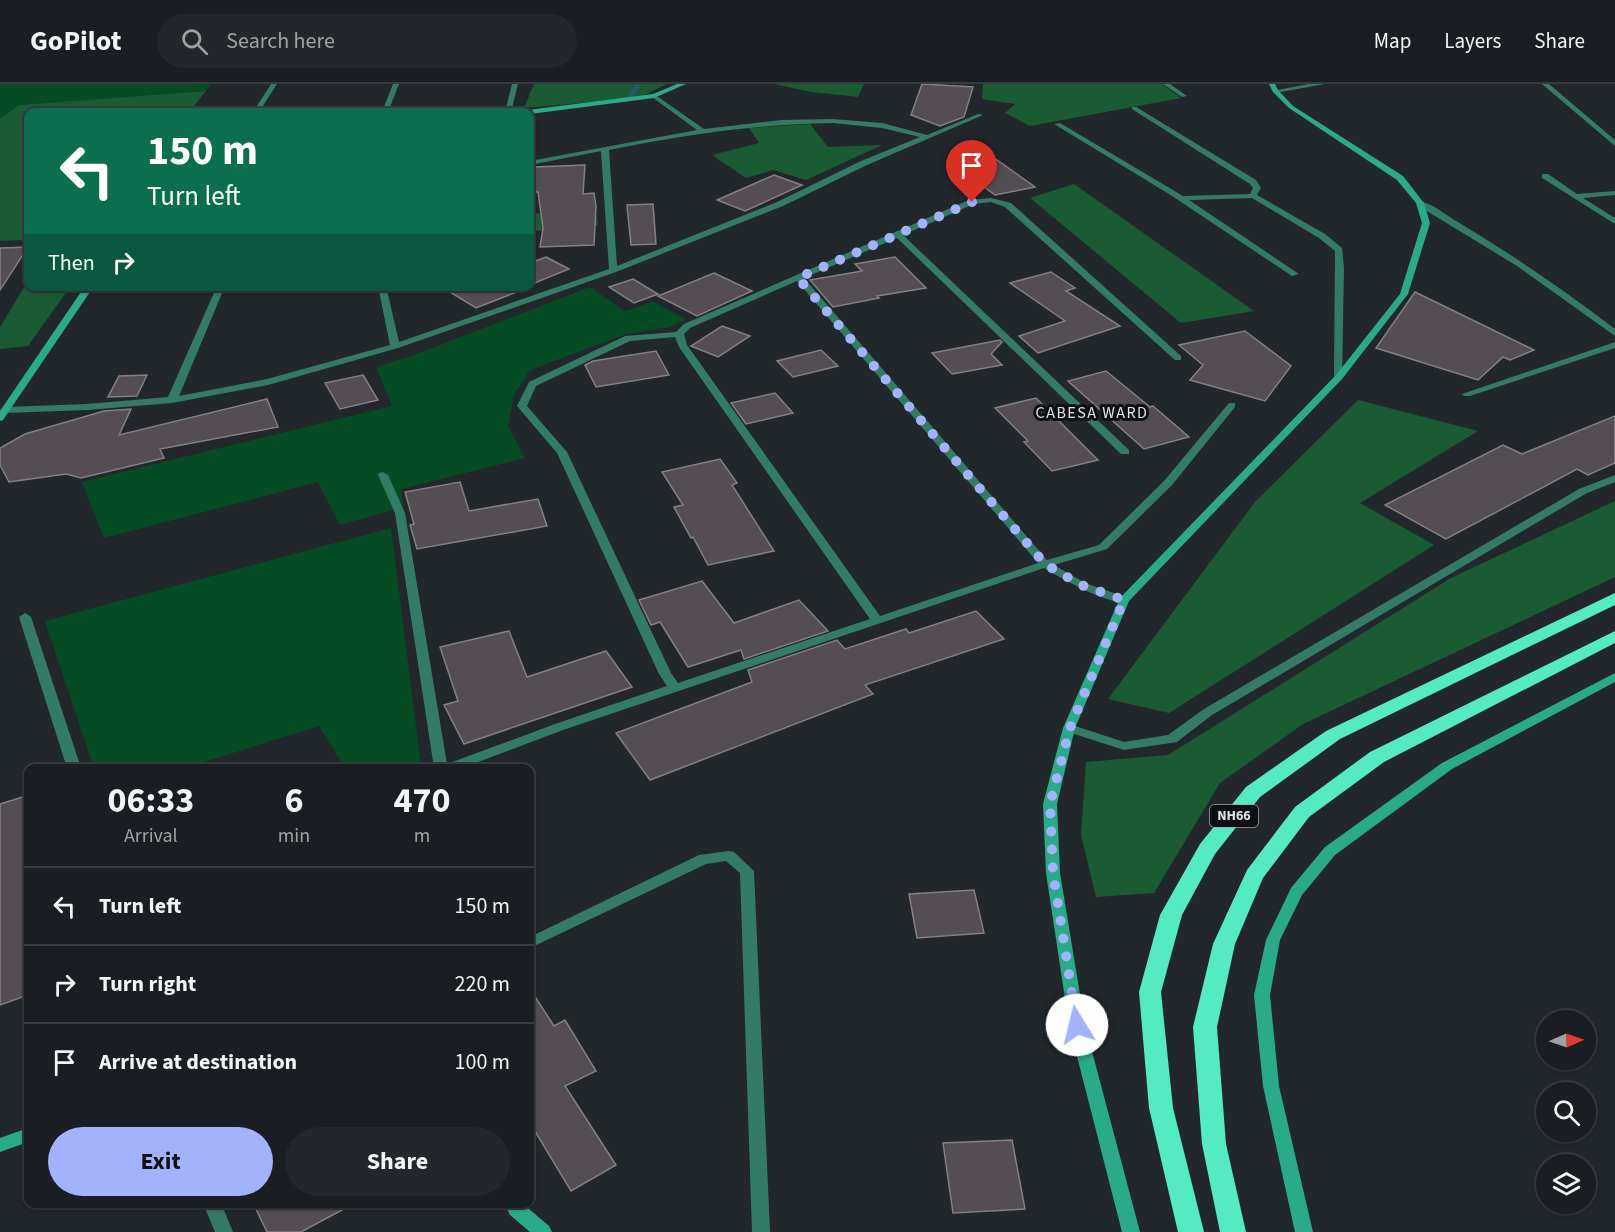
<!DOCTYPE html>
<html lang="en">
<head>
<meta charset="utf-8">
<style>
	body { margin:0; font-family:"Source Sans 3",sans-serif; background:#23262a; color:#f1f3f6; height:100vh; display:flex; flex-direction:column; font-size:22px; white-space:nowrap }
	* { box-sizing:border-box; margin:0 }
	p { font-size:20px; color:#9fa2a5 }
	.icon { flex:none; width:33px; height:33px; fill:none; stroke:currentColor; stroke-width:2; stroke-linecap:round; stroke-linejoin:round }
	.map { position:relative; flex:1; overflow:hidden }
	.details { position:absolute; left:24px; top:680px; width:510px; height:444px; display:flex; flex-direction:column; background:#1a1d21; border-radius:12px; box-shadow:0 2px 4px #0004,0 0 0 2px #383b3f }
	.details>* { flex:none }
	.top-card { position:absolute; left:24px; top:24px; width:510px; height:183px; border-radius:12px; box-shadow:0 2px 4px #0004,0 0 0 2px #383b3f; background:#0b6e4f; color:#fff; overflow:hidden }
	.needle { width:39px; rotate:88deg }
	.fabs { position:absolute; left:1536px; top:926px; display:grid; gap:12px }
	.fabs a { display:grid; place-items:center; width:60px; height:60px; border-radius:50%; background:#1a1d21; box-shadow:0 2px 4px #0004,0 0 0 2px #383b3f; font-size:30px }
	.pin { position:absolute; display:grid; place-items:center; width:51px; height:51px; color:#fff; margin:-62px -26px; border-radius:50% 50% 50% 0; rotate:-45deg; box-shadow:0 0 6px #0007 }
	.pin .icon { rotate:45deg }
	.me { position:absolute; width:66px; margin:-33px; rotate:351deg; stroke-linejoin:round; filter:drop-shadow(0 0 4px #0008) }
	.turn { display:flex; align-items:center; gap:21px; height:126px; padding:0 24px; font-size:27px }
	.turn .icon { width:78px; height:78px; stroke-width:2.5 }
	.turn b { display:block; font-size:42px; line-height:51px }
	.then { display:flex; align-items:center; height:57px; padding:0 24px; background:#0003; gap:12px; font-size:22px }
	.eta { display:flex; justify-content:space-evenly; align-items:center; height:102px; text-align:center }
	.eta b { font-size:36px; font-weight:700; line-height:42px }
	.action { display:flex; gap:12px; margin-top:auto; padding:12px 24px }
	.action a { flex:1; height:69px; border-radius:36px; background:#a2b2fd; color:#111; font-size:24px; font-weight:700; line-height:69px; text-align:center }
	.action a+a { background:#23262a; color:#f1f3f6 }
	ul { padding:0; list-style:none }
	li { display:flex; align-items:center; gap:18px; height:78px; padding:0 24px; border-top:2px solid #383b3f }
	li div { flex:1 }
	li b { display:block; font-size:22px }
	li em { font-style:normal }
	header { display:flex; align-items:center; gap:36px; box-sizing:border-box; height:84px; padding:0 30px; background:#1a1d21; border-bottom:2px solid #383b3f }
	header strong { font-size:28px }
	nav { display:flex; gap:33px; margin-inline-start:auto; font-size:21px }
	.search { width:420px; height:54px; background:#23262a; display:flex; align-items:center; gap:15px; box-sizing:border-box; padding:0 21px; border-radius:33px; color:#9fa2a5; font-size:22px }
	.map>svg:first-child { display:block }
	.green { fill:#054c25 }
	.forest { fill:#1b5b33 }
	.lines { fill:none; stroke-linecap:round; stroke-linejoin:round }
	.stream { stroke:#205a70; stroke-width:4.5 }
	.building { fill:#544d52; stroke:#857f84; stroke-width:1.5 }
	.lane { fill:#347b66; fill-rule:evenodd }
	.street { fill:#347b66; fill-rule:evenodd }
	.secondary { fill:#29ab8a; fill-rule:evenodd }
	.highway { fill:#55ebc2; fill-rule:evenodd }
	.route { stroke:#a2b2fd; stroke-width:10; stroke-dasharray:0 18 }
	.labels { text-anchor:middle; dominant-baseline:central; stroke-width:6; stroke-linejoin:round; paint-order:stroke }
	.shield { fill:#0d1012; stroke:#a1a4a7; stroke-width:1.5 }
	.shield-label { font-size:14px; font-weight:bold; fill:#e0e4e7 }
	.neighbourhood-label { font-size:16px; letter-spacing:1.5px; fill:#e0e4e7; stroke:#0d1012 }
</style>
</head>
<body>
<header>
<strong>GoPilot</strong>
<div class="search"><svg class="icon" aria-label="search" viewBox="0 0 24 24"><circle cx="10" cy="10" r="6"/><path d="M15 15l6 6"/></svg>Search here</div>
<nav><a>Map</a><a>Layers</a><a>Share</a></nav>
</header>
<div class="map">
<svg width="1615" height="1148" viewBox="0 0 1615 1148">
	<rect width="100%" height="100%" fill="#22272c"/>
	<!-- green -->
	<g class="green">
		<polygon points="0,0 211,0 206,7 19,21 0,35"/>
		<polygon points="590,203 625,227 653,218 686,235 670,243 626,250 530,286 514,311 508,342 525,374 401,405 403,423 340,441 318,398 104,454 82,398 392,322 376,283 414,271"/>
		<polygon points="391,444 421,682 345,684 319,642 185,684 94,684 45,537"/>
	</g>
	<!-- forest -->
	<g class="forest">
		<polygon points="534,0 667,0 638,14 524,24"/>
		<polygon points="774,0 864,0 858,13 812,8"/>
		<polygon points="983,0 1162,0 1181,14 1030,42 1005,29 1015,20 982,15"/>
		<polygon points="206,7 189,28 28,28 28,156 0,157 0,35 19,21"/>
		<polygon points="810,40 828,63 882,61 806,96 773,86 746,94 712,71 759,59 749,44"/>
		<polygon points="1074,100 1254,227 1181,239 1030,114"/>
		<polygon points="595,125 598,141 534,147 536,169 530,171 530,130"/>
		<polygon points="28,197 28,202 70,203 28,262 0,265 0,243"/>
		<polygon points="1358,316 1478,347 1360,419 1434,461 1169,629 1108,615 1255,418"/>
		<polygon points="1615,417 1615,493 1303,640 1220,699 1154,809 1096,813 1081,751 1086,678 1168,671 1451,494"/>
	</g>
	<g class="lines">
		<!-- stream -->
		<polyline class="stream" points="631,11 639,0"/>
	</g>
	<!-- building -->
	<g class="building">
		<polygon points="922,0 973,3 964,33 940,42 911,31"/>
		<polygon points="993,73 1035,103 995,111 953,80"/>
		<polygon points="585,81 583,110 594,109 596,122 594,161 540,163 543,144 538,108 530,108 534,83"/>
		<polygon points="774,91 802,101 745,127 717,116"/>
		<polygon points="653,120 656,160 631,161 627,121"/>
		<polygon points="28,163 0,206 0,164"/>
		<polygon points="546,173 569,185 530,201 530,179"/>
		<polygon points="895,173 926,204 877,212 879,214 833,223 810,196 862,187 855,180"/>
		<polygon points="1051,188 1075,204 1066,207 1120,242 1038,269 1019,252 1065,237 1010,199"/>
		<polygon points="714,189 752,207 697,232 658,212"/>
		<polygon points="633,195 658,210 634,219 609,203"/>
		<polygon points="440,202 527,202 527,204 476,224"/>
		<polygon points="1415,208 1534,266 1510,276 1503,273 1478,296 1376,264"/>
		<polygon points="722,242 750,252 718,273 691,262"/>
		<polygon points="1245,247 1291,282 1265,317 1190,296 1203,281 1179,261"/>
		<polygon points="1000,256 1002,258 991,270 1002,281 952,290 932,269"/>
		<polygon points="821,266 838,282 793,293 777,277"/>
		<polygon points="656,267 669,291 596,303 585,281 593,277"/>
		<polygon points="1106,287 1150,323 1153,322 1189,353 1144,365 1068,297"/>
		<polygon points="147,291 137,312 108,313 119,292"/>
		<polygon points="363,291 378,316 340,325 325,299"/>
		<polygon points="775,309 793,329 746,340 731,319"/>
		<polygon points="1036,314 1098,376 1052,387 1024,358 1028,357 995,324"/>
		<polygon points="267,315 278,343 160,365 164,374 81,394 66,390 9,398 0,381 0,364 25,350 104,327 131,325 119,351"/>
		<polygon points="1615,332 1615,379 1588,391 1577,385 1446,455 1385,421 1503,361 1522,370"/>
		<polygon points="720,375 737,399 732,401 774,467 708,481 693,453 691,454 674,423 683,421 662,388"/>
		<polygon points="460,398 469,427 538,415 547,442 417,465 410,441 414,440 405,408"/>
		<polygon points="702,497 734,539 799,516 828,547 744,575 741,566 688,583 660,538 651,541 639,516"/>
		<polygon points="976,527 1004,555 865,601 873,610 650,696 616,649 752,598 748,586 837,556 845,565 906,545 909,549"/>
		<polygon points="509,547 527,593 606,567 632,603 464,660 444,621 458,617 440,563"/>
		<polygon points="26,712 28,724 28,911 0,921 0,720"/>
		<polygon points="974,806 984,849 917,854 909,810"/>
		<polygon points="530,905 554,942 565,936 596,987 565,1002 616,1081 571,1107 530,1039"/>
		<polygon points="1012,1056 1025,1125 953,1129 943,1059"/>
		<polygon points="253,1119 355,1119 301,1148 267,1148"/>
	</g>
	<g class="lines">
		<!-- lane -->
		<polygon class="lane" points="203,1119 221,1119 233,1148 215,1148"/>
		<!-- street -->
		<g class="street">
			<polygon points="271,0 277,0 259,28 253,28"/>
			<polygon points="393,0 399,0 388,28 382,28"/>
			<polygon points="512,0 518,0 511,28 505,28"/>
			<polygon points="1163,0 1170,0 1187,12 1182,13"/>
			<polygon points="1309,0 1325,0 1275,9 1272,7"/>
			<polygon points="1542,0 1549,0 1615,56 1615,62"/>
			<path d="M 654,10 L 704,45 L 782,36 L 833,35 L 882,39 L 927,51 L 978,30 L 983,31 L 867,81 L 783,122 L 616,188 L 398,264 L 268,301 L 172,319 L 87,326 L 5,329 L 0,326 L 5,323 L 87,320 L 168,313 L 217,202 L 225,202 L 179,312 L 267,295 L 390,261 L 378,202 L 386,202 L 399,258 L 609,185 L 601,67 L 530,81 L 530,77 L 697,46 L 652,13 L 652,11 ZM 833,39 L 882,44 L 920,53 L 861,77 L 777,118 L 617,182 L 609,66 C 683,51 757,40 833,39 Z"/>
			<polygon points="1132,23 1136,23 1256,96 1261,104 1257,111 1325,150 1342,164 1344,184 1342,295 1336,295 1334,293 1335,167 1319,154 1252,114 1189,116 1299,190 1292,192 1169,110 1054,40 1060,39 1183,112 1250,110 1253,104 1250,100 1132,25"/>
			<polygon points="1542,90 1548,90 1577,110 1615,107 1615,111 1583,114 1615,134 1615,140 1542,94"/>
			<path d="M 991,114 L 1011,119 L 1181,272 L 1181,276 L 1175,276 L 1005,123 L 991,118 L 974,120 L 903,151 L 1129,366 L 1129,370 L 1121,370 L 897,154 L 804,194 L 1047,476 L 1099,461 L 1164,397 L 1229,319 L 1235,319 L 1235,323 L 1172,401 L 1107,465 L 1054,481 L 1085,499 L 1128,514 L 1130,516 L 1128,518 C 1109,522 1061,494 1044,484 L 563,646 L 462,684 L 434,684 L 395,429 L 378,391 L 379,389 L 383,388 L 388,391 L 405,429 L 447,680 L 555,640 L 667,602 L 659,590 L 557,369 L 517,322 L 529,298 L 625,252 L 676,248 L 684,240 L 969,116 ZM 797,197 L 1038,479 L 880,532 L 687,261 L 684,250 L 690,244 ZM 675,253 L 679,263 L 870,535 L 678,599 L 671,589 L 567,368 L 527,322 L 536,302 L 630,257 Z"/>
			<path d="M 1417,117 C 1430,117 1447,132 1458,138 C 1512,171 1565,206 1615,245 L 1615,252 L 1517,182 L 1417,121 Z"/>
			<polygon points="1615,258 1615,264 1470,312 1464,312 1462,310"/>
			<polygon points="1615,391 1615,398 1587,409 1212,631 1177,658 1124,666 1065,647 1063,644 1069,640 1124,658 1168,651 1204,625 1579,405"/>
			<polygon points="25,529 31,533 81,684 67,684 19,533"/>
			<polygon points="729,767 734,768 754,787 770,1148 752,1148 740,789 726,777 706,780 530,864 530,853 699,771"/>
		</g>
		<!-- secondary -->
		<g class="secondary">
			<polygon points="677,0 686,0 654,14 530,30 525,28 528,26 653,10"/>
			<polygon points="1269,0 1275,0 1278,6 1293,22 1403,92 1424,119 1430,139 1408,210 1342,295 1129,517 1075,644 1057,720 1060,789 1085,941 1140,1148 1122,1148 1069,941 1046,789 1043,720 1063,644 1120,514 1336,291 1400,210 1422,139 1416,119 1397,96 1289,24 1273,8"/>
			<polygon points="85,202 94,202 3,336 0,337 0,327"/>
			<polygon points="1615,589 1615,598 1452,685 1335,771 1302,811 1280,856 1270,911 1279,1002 1313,1148 1295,1148 1263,1002 1254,911 1266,856 1291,804 1325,763 1442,679"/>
			<polygon points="28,1044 28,1058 0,1068 0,1054"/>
			<polygon points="504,1119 522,1119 549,1142 552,1148 530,1148 510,1131"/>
		</g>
		<!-- highway -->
		<g class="highway">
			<polygon points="1615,509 1615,521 1340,655 1260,713 1215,770 1182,831 1161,908 1173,1024 1204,1148 1178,1148 1149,1024 1139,908 1160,831 1200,760 1246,703 1326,647"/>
			<polygon points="1615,547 1615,559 1384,678 1309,733 1263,794 1235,860 1217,943 1226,1060 1246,1148 1220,1148 1202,1060 1193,943 1213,860 1247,786 1295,723 1370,668"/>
		</g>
	</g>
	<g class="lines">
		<!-- route -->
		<polyline class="route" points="972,118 798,194 1045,480 1081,501 1124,516 1070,644 1050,720 1053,789 1077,941"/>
	</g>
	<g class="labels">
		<!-- shield labels -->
		<rect class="shield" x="1210" y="721" width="48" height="22" rx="4.5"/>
		<g class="shield-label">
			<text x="1234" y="732">NH66</text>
		</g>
		<!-- neighbourhood labels -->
		<g class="neighbourhood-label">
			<text x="1092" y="329">CABESA WARD</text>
		</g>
	</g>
</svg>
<div class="fabs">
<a><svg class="needle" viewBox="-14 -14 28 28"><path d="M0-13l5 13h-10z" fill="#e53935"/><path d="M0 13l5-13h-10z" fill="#9fa2a5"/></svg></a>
<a><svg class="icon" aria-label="search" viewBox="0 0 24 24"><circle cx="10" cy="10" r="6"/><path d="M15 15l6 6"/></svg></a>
<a><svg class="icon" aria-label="layers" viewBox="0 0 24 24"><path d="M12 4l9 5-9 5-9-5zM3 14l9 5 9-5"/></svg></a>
</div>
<div class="pin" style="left:972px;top:118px;background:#d93025"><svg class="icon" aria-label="arrive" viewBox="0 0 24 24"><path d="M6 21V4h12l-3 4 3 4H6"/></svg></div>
<svg class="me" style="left:1077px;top:941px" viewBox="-20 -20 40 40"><circle r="19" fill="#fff"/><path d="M0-13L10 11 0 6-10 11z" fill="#a2b2fd"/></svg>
<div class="top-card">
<div class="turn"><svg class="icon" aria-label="left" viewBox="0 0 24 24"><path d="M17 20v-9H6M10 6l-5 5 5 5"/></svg><div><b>150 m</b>Turn left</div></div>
<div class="then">Then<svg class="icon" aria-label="right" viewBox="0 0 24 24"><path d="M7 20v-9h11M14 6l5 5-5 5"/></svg></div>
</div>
<section class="details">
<div class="eta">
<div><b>06:33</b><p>Arrival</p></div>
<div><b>6</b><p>min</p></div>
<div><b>470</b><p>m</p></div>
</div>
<ul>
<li><svg class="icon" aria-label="left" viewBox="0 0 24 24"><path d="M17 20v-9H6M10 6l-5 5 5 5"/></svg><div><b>Turn left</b></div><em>150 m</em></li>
<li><svg class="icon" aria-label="right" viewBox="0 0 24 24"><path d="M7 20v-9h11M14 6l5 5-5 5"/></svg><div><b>Turn right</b></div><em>220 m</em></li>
<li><svg class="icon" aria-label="arrive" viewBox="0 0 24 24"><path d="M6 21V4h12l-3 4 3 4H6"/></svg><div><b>Arrive at destination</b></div><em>100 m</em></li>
</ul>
<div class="action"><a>Exit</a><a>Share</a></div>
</section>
</div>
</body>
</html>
